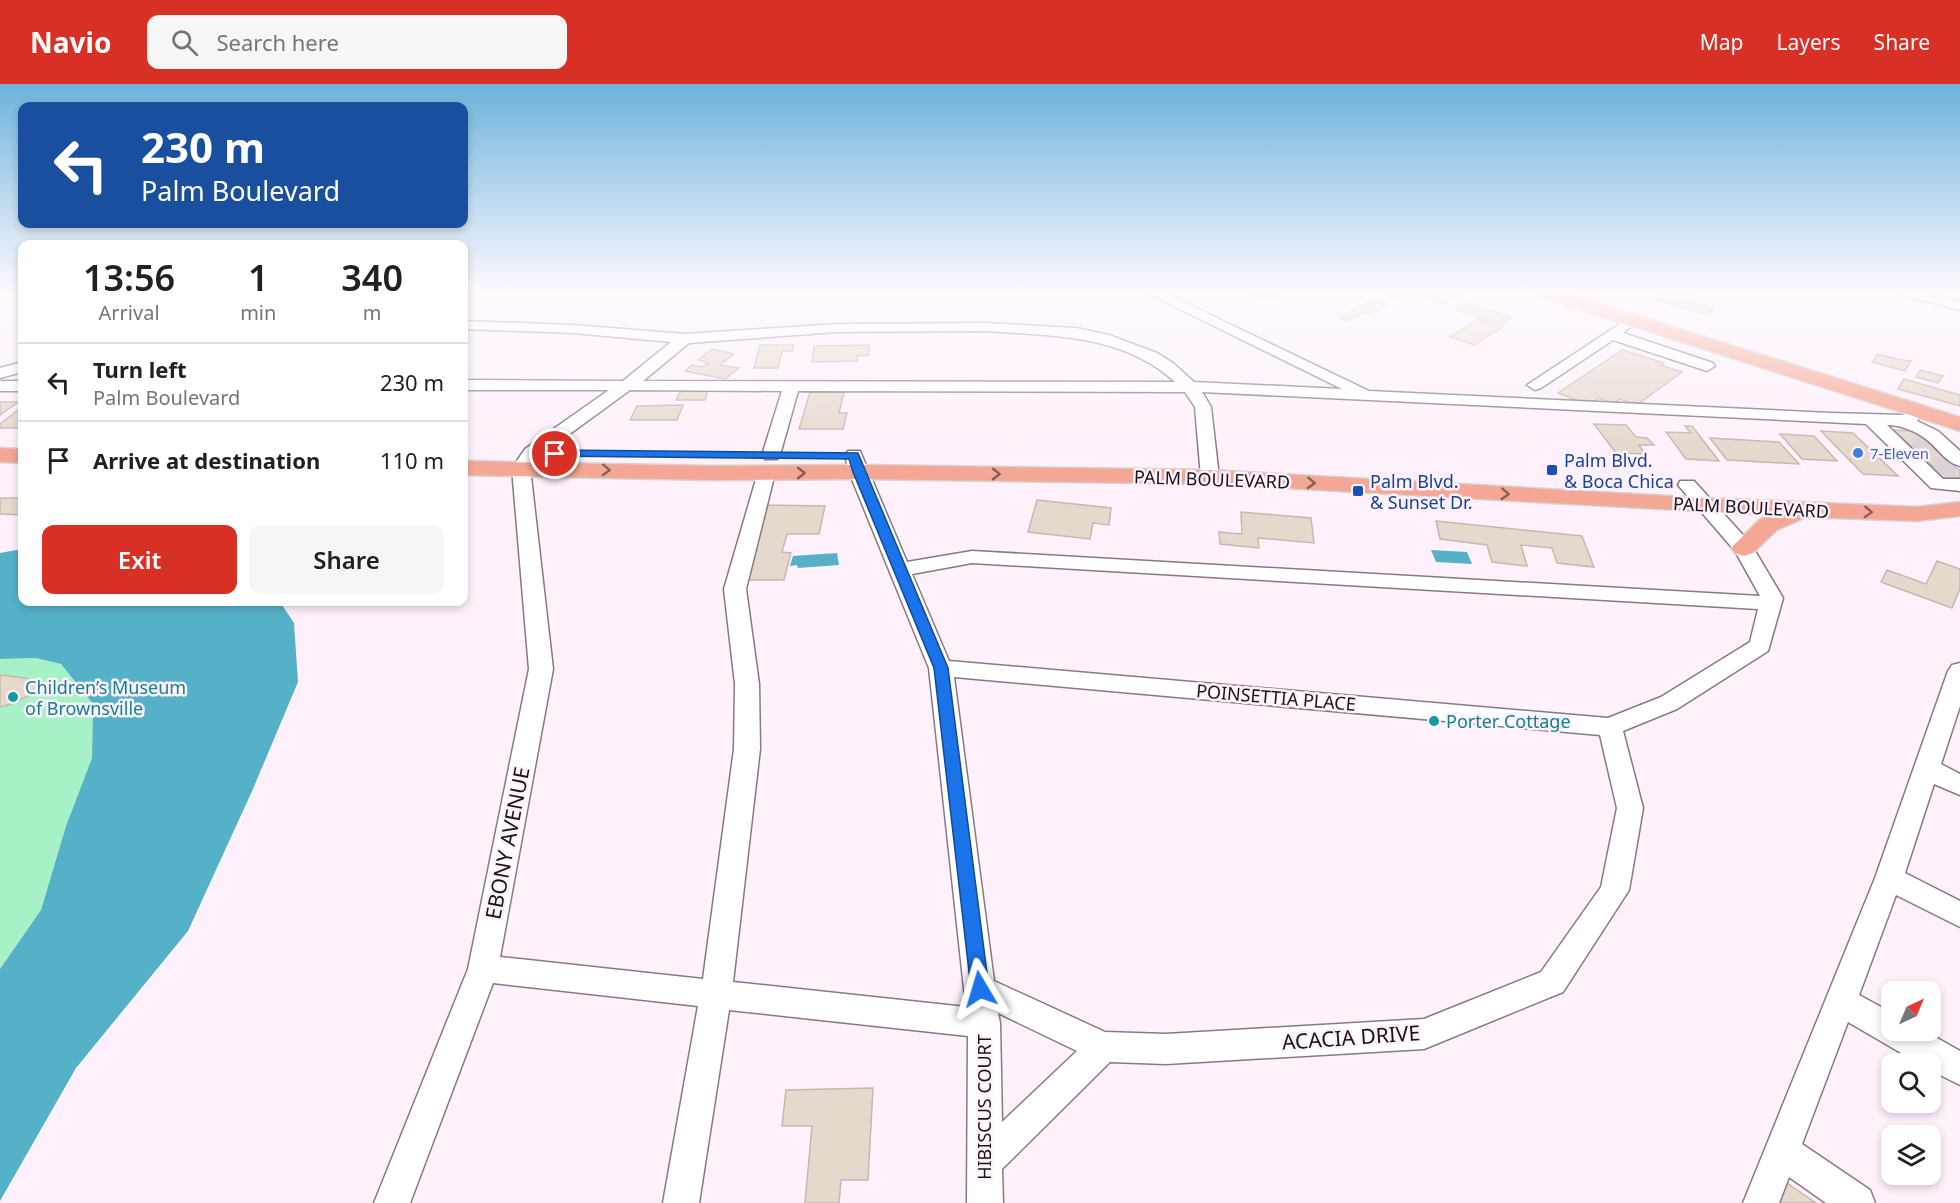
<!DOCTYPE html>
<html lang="en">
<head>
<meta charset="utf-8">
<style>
	body { margin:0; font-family:"Noto Sans",sans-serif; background:#f6f6f6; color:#202124; height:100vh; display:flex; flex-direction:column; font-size:22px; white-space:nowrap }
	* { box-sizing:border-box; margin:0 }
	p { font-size:20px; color:#757577 }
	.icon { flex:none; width:33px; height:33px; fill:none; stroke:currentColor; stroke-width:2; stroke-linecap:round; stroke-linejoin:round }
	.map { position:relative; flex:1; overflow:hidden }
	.details { position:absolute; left:18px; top:156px; width:450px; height:366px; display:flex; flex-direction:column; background:#fff; border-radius:12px; box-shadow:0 3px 9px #0003 }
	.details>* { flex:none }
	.guide { position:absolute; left:18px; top:18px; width:450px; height:126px; border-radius:12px; box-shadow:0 3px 9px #0003; background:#1a4fa0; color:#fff; overflow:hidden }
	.needle { width:39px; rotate:44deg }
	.buttons { position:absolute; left:1881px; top:897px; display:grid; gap:12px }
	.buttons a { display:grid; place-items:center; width:60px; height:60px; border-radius:12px; background:#fff; box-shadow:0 3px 9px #0003; font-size:30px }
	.pin { position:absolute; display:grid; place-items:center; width:51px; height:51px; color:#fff; margin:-26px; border:3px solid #fff; border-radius:50%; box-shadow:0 2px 6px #0007 }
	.me { position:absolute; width:66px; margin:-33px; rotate:353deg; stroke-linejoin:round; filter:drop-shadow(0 0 4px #0008) }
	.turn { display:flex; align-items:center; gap:21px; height:126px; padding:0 24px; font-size:27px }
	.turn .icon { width:78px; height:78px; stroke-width:2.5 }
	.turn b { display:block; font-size:42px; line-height:51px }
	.eta { display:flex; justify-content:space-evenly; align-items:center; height:102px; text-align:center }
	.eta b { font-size:36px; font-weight:600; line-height:42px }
	.cta { display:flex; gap:12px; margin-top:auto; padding:12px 24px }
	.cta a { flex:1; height:69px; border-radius:12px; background:#d93025; color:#fff; font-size:24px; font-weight:600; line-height:69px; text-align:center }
	.cta a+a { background:#f6f6f6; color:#202124 }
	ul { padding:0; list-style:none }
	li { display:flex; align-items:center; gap:18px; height:78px; padding:0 24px; border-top:2px solid #e0e0e0 }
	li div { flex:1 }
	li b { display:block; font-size:22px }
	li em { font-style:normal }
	header { display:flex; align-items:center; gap:36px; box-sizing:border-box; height:84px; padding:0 30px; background:#d93025; color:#fff }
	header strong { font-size:28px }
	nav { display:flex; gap:33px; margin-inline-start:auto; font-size:21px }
	.search { width:420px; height:54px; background:#f6f6f6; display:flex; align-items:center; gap:15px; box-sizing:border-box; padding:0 21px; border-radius:12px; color:#757577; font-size:22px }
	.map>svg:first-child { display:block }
	.green { fill:#a6f1c8 }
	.water { fill:#55b1c8 }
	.building { fill:#e5d9ce; stroke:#c4b9ae; stroke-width:1.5 }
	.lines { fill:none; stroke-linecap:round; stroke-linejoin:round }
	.minor-tunnel-far1 { stroke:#dcd0da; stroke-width:16; stroke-dasharray:16 8; stroke-linecap:butt }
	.minor-tunnel { stroke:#dcd0da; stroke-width:20; stroke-dasharray:20 10; stroke-linecap:butt }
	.minor-casing { stroke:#857a84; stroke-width:3 }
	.major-casing { stroke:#d6d5d5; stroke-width:3 }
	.minor { fill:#fff; fill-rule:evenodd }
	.major { fill:#f4a794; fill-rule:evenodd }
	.oneway { stroke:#865e56 }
	.route { fill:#1a73e8; stroke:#114b97; stroke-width:1.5 }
	.shop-dot { fill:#3f7fe0; stroke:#fef1fc; stroke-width:2 }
	.transit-dot { fill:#1a4fb4; stroke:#fef1fc; stroke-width:2 }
	.culture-dot { fill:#0f9aa8; stroke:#fef1fc; stroke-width:2 }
	.labels { text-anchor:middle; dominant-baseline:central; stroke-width:5; stroke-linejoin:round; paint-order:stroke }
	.far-shop-label { font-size:15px; fill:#366cbe; stroke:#fef1fc; text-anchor:start }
	.transit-label { font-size:18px; fill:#164399; stroke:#fef1fc; text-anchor:start }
	.street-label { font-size:18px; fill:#191418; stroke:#fef1fc }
	.culture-label { font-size:18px; fill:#0d838f; stroke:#fef1fc; text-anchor:start }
	.near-street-label { font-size:21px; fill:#191418; stroke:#fef1fc }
</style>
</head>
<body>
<header>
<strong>Navio</strong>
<div class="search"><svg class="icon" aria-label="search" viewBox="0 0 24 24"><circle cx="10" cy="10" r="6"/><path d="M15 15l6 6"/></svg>Search here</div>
<nav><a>Map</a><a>Layers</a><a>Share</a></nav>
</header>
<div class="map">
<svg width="1960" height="1119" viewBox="0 0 1960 1119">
	<rect width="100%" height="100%" fill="#fef1fc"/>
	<!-- green -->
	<polygon class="green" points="36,574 61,580 93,620 92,674 66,742 41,826 0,885 0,575"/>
	<!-- water -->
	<g class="water">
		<polygon points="22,465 22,518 280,518 294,539 298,598 253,705 188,847 76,984 0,1117 0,885 41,826 66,742 92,674 93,620 61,580 36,574 0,575 0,469"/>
		<polygon points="1431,466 1467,468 1472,480 1436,478"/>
		<polygon points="837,469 839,481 798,484 797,481 790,482 793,472"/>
	</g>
	<!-- building -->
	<g class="building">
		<polygon points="1250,208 1276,208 1278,213 1252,213"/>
		<polygon points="1389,208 1451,208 1459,210 1445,219 1421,211 1416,214 1405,210 1397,215 1384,211"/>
		<polygon points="1666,208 1691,212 1685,217 1714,225 1708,231 1656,216"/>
		<polygon points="1374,215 1388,220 1368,230 1363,228 1347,237 1339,234"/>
		<polygon points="1465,219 1512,233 1502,240 1455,226"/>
		<polygon points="1479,235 1503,243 1474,261 1450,253"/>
		<polygon points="760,261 794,261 792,267 782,267 778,284 754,284"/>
		<polygon points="869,261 869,271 857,272 857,277 812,278 814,262"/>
		<polygon points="712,265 734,270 720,281 739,284 725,295 685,287 692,281 702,283 708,279 698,276"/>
		<polygon points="1622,266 1664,279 1661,281 1682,288 1637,321 1620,315 1614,320 1599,314 1589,321 1558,309"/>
		<polygon points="1878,270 1897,275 1911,277 1905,287 1872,278"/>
		<polygon points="1920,286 1943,292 1938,299 1916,293"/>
		<polygon points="1904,295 1960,311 1960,322 1898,305"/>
		<polygon points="681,306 708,306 705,316 676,316"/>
		<polygon points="810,308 844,308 839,329 847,329 843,345 799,345"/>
		<polygon points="0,318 18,318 0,331"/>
		<polygon points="683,321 677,336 630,336 637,322"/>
		<polygon points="22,323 22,344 0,344 0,340"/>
		<polygon points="1594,340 1626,341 1636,353 1647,354 1654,361 1639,361 1645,370 1616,369"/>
		<polygon points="1685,342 1692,342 1719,377 1686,375 1666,348 1691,349"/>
		<polygon points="1893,346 1914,347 1960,387 1960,397 1949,397"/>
		<polygon points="1821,347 1853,349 1898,392 1863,390"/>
		<polygon points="1780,350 1814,352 1837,377 1802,375"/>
		<polygon points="1710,354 1779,358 1799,380 1727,376"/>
		<polygon points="0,414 22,414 22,431 0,430"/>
		<polygon points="1037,416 1111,424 1109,441 1093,439 1090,455 1028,448"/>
		<polygon points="763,421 825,422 819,450 787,450 782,468 791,469 784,496 742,496"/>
		<polygon points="1241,428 1311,434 1314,459 1258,454 1259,464 1220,460 1219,448 1242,450"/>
		<polygon points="1436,437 1582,452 1594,483 1557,479 1552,464 1521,461 1527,482 1492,478 1487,461 1440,455"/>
		<polygon points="1937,477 1960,485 1960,505 1952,524 1881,498 1887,486 1926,500"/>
		<polygon points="0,591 26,594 41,606 11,620 0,623"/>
		<polygon points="873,1004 868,1096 841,1096 839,1119 805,1119 812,1042 782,1042 786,1006"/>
		<polygon points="1787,1099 1816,1119 1777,1119"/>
	</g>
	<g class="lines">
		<!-- minor-tunnel-far1 -->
		<polyline class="minor-tunnel-far1" points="1912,363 1922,363"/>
		<!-- minor-tunnel -->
		<g class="minor-tunnel">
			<polyline points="1912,363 1933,364"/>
			<polyline points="1935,384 1957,385"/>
		</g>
		<!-- minor casing -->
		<g class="minor-casing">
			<g id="minor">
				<path d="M 1145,208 L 1163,208 L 1369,307 L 1830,329 L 1904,331 L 1910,322 L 1916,321 L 1924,326 L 1917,337 L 1938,347 L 1960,367 L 1960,382 C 1946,379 1938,364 1927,356 C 1916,347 1900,341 1887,341 L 1943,395 L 1960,395 L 1960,407 L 1931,404 L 1866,340 L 1202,308 L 1211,323 L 1219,393 L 1217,397 L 1203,397 L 1201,393 L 1195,323 L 1185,308 L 798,307 L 780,371 L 777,375 L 765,375 L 762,371 L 782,307 L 630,306 L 538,373 L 530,384 L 553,585 L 500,873 L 703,895 L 734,665 L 735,600 L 724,505 L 759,385 L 773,385 L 775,389 L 746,505 L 759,600 L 760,665 L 733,898 L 966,923 L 929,584 L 849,388 L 845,371 L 848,367 L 860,367 L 907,478 L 972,467 L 1760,512 L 1735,467 L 1678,401 L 1680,397 L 1694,397 L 1751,460 L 1783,514 L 1768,567 L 1677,625 L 1623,647 L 1643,724 L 1629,806 L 1563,908 L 1424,965 L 1166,980 L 1110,978 L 1002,1085 L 1003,1119 L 967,1119 L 968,952 L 729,926 L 699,1119 L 663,1119 L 698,922 L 493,899 L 410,1119 L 374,1119 L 468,885 L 529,585 L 512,384 L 525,365 L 609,306 L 464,306 L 464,296 L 623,297 L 671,258 L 573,249 L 464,245 L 464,237 L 573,241 L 685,250 L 837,240 L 986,239 L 1076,244 L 1109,251 L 1157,269 L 1173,279 L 1194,298 L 1342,305 ZM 986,247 C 1053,252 1123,250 1175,298 L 643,297 L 689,259 L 837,248 ZM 972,479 L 1758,525 L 1750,558 L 1661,613 L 1608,634 L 949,577 L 912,490 ZM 954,593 L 1600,651 L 1617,724 L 1601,803 L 1541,888 L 1424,935 L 1166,950 L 1105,948 L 994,897 ZM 998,929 L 1077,967 L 1002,1038 L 1000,939 Z"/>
				<polygon points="1901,208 1925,208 1960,218 1960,226 1903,211"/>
				<polygon points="1632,232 1639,236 1623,249 1713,279 1715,282 1707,287 1701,285 1613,256 1541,304 1535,306 1527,301"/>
				<polygon points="22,278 22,288 0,294 0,284"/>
				<rect x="0" y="297" width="22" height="10"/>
				<polygon points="1960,579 1960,622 1941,680 1960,690 1960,711 1934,700 1905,789 1960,817 1960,843 1896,811 1859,911 1892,929 1892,946 1923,946 1960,967 1960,1001 1930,986 1930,980 1920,980 1848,938 1802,1060 1870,1106 1875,1119 1826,1119 1789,1093 1779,1119 1743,1119 1875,794 1948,587 1952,581"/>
			</g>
		</g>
		<!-- major casing -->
		<g class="major-casing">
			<g id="major">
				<polygon points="1534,208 1562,208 1960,333 1960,347 1537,212"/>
				<polygon points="0,364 22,365 22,379 0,378"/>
				<polygon points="464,377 712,382 858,381 1210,386 1705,414 1917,423 1960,418 1960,432 1917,437 1806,433 1777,446 1753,469 1744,472 1735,469 1731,464 1759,436 1769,431 1210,400 858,395 712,396 464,391"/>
			</g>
		</g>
		<!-- minor -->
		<use href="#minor" class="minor"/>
		<!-- major -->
		<use href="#major" class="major"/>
	</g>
	<!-- one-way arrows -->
	<defs><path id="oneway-chevron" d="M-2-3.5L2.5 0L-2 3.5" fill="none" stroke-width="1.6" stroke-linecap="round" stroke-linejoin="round" transform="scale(1.5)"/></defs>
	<g class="oneway">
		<use href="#oneway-chevron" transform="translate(606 386) rotate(2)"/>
		<use href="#oneway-chevron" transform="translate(801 389)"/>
		<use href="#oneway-chevron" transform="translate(996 390) rotate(1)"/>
		<use href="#oneway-chevron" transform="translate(1311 399) rotate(3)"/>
		<use href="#oneway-chevron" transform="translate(1505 410) rotate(3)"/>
		<use href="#oneway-chevron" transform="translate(1868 428) rotate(2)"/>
	</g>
	<!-- sky -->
	<linearGradient id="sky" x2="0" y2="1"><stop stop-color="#6db3db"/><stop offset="0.57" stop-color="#fff9fe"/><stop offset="1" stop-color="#fff9fe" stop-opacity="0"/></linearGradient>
	<rect width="1960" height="365" fill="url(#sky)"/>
	<!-- route -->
	<polygon class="route" points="555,366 858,369 948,584 989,905 987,911 980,914 973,911 971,905 934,584 853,388 849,375 551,372 549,370"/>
	<!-- markers -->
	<circle class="shop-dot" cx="1858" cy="369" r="6"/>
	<g class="transit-dot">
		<rect x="1546" y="380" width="12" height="12" rx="3"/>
		<rect x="1352" y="401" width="12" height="12" rx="3"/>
	</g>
	<g class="culture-dot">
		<circle cx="13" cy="613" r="6"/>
		<circle cx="1434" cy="637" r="6"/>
	</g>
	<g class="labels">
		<!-- far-shop labels -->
		<g class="far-shop-label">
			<text x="1870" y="369">7-Eleven</text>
		</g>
		<!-- transit labels -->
		<g class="transit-label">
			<text x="1564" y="376">Palm Blvd.<tspan x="1564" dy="21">&amp; Boca Chica</tspan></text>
			<text x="1370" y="397">Palm Blvd.<tspan x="1370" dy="21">&amp; Sunset Dr.</tspan></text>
		</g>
		<!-- street labels -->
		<g class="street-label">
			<text transform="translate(1212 395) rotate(2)">PALM BOULEVARD</text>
			<text transform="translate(1751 423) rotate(3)">PALM BOULEVARD</text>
			<text transform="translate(1276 613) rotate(5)">POINSETTIA PLACE</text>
			<text transform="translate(984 1023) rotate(-90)">HIBISCUS COURT</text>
		</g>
		<!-- culture labels -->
		<g class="culture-label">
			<text x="25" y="603">Children’s Museum<tspan x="25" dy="21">of Brownsville</tspan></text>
			<text x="1446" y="637">Porter Cottage</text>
		</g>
		<!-- near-street labels -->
		<g class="near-street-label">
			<text transform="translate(507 759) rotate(-79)">EBONY AVENUE</text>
			<text transform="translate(1351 953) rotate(-4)">ACACIA DRIVE</text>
		</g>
	</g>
</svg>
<div class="buttons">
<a><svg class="needle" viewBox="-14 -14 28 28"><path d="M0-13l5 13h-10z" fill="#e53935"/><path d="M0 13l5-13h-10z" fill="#757577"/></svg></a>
<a><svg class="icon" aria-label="search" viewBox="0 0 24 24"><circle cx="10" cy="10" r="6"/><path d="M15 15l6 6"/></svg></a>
<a><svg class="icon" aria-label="layers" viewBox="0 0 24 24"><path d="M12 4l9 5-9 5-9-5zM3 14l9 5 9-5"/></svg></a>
</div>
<div class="pin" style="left:555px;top:370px;background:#d93025"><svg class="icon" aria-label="arrive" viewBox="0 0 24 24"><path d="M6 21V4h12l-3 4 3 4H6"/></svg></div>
<svg class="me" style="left:980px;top:905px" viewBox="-20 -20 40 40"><path d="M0-17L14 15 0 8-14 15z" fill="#1a73e8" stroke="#fff" stroke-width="4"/></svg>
<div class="guide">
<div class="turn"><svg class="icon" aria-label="left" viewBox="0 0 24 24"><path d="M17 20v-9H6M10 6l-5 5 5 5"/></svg><div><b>230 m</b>Palm Boulevard</div></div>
</div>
<section class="details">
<div class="eta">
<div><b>13:56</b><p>Arrival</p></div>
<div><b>1</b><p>min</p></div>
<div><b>340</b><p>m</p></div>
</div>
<ul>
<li><svg class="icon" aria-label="left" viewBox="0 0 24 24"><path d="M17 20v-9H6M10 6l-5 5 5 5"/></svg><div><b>Turn left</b><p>Palm Boulevard</p></div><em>230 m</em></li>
<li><svg class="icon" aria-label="arrive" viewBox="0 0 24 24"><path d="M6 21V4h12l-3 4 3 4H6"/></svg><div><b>Arrive at destination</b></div><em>110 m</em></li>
</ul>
<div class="cta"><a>Exit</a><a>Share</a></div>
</section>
</div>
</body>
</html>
